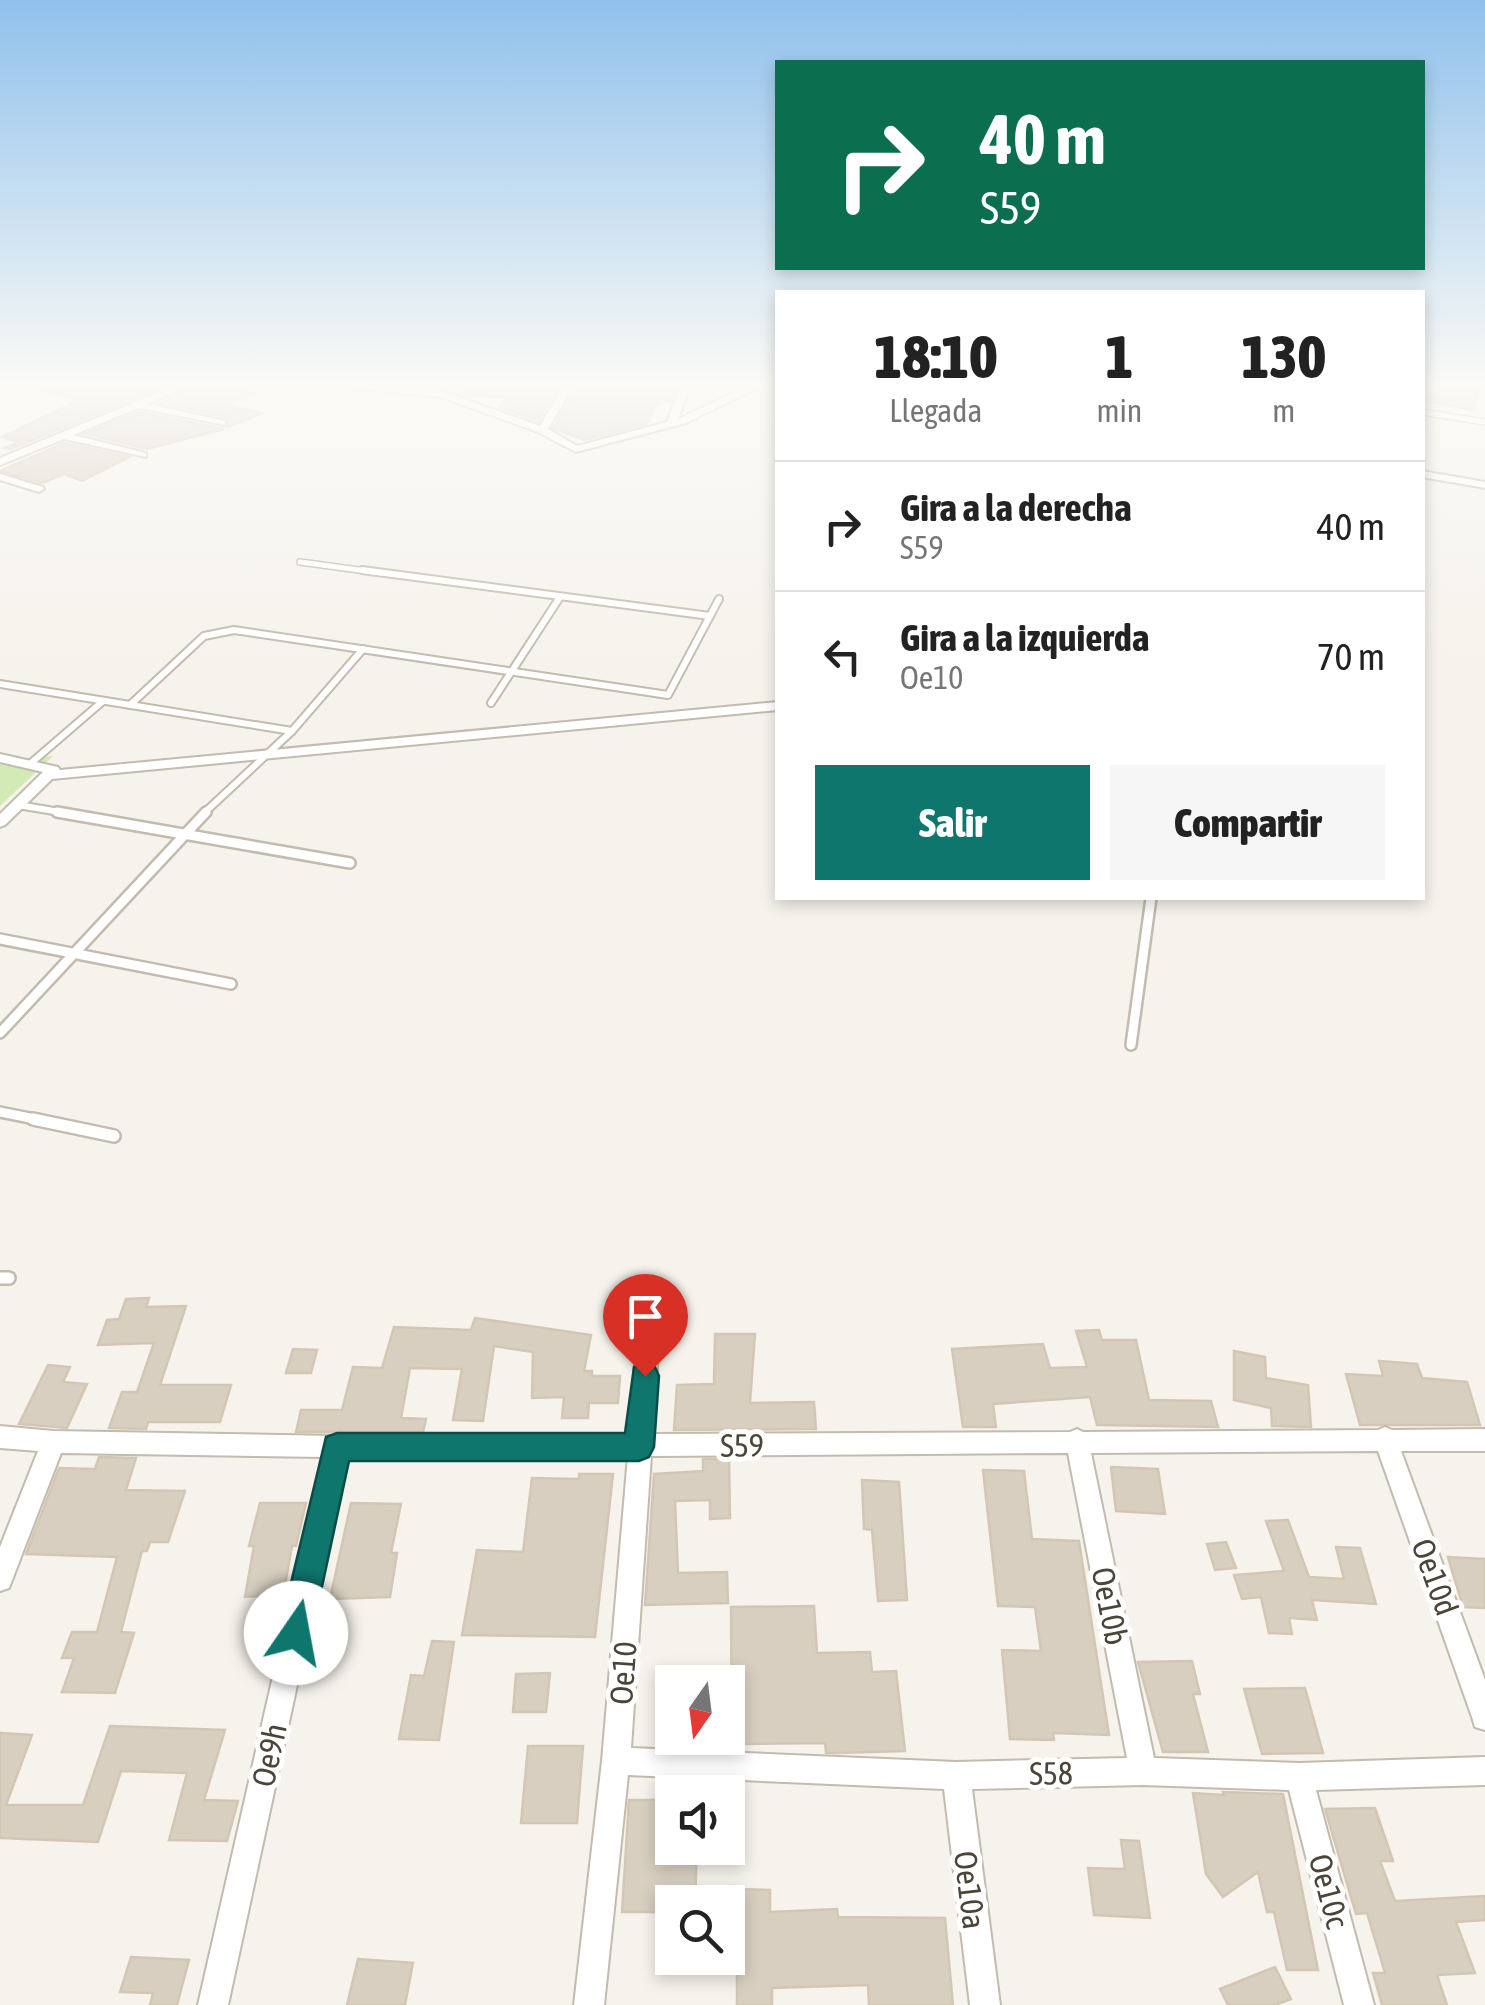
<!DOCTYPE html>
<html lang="es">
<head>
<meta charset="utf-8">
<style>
	body { margin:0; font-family:"Asap Condensed",sans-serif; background:#f6f6f6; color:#222; height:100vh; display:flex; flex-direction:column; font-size:38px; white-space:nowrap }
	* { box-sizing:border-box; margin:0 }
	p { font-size:32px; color:#767676 }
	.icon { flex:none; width:55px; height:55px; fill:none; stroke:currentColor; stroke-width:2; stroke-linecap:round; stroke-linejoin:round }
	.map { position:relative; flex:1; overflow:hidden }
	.drawer { position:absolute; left:775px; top:290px; width:650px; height:610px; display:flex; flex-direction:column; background:#fff; border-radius:0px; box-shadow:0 5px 15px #0003 }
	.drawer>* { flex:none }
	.guide { position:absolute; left:775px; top:60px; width:650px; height:210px; border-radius:0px; box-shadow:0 5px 15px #0003; background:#0b6e4f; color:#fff; overflow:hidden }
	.needle { width:65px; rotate:194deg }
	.fabs { position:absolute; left:655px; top:1665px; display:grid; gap:20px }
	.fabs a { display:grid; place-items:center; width:90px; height:90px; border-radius:0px; background:#fff; box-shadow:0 5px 15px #0003; font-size:50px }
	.pin { position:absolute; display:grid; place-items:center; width:85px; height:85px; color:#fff; margin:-102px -42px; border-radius:50% 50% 50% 0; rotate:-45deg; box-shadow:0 0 10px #0007 }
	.pin .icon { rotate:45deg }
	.me { position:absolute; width:110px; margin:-55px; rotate:12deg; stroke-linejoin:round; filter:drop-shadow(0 0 8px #0008) }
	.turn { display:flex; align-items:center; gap:35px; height:210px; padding:0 40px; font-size:45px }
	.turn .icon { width:130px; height:130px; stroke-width:2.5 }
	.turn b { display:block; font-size:70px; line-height:85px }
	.eta { display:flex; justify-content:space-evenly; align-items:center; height:170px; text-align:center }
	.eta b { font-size:60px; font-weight:800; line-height:70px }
	.primary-button { display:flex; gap:20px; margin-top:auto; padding:20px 40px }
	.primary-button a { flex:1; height:115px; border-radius:0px; background:#0f766e; color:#fff; font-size:40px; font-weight:800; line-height:115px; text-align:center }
	.primary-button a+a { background:#f6f6f6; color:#222 }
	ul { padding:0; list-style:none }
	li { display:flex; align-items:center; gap:30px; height:130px; padding:0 40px; border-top:2px solid #e0e0e0 }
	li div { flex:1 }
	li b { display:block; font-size:38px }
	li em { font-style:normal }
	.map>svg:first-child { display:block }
	.green { fill:#d2eab5 }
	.building { fill:#d8cfc1; stroke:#d3c7b4; stroke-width:2.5 }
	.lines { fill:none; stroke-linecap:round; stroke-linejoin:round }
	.service-far3-casing { stroke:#c2bbae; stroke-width:8 }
	.service-far2-casing { stroke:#c2bbae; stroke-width:10 }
	.service-far1-casing { stroke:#c2bbae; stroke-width:14 }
	.service-casing { stroke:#c2bbae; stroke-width:16 }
	.minor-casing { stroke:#c2bbae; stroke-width:4 }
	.service-far3 { stroke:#fff; stroke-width:5 }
	.service-far2 { stroke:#fff; stroke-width:6 }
	.service-far1 { stroke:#fff; stroke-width:9 }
	.service { stroke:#fff; stroke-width:11 }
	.minor { fill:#fff; fill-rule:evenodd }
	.route { fill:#0f766e; stroke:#0a4d48; stroke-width:2.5 }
	.labels { text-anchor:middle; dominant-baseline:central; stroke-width:10; stroke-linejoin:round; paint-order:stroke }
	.near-street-label { font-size:32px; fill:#4b4439; stroke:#fff }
</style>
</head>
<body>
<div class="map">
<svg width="1485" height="2005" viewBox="0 0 1485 2005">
	<rect width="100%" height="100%" fill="#f6f3ec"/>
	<!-- green -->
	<polygon class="green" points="53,756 0,806 0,760"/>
	<!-- building -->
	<g class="building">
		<polygon points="33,381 176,381 11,449 5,448 19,442 2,437 80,400 32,387"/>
		<polygon points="203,381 254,394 227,405 263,413 228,427 226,417 160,403"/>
		<polygon points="465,381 537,381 561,382 538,421 499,407 507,398 465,395"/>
		<polygon points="609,381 678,381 671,401 657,404 646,424 584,440 553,428 579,384 606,385"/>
		<polygon points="1450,381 1480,387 1474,410 1425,401"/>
		<polygon points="139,412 224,429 147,449 85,434"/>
		<polygon points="64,443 129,457 82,481 64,474 43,483 0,471"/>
		<polygon points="149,1298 146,1307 186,1306 160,1385 231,1385 220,1422 148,1422 146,1429 109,1428 122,1392 137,1392 154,1343 98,1345 107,1320 119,1319 126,1299"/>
		<polygon points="475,1318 591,1335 584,1371 592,1371 592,1376 620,1376 618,1403 589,1403 588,1418 562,1418 564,1397 532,1398 533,1352 494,1346 483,1421 453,1420 462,1369 410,1368 401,1418 426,1419 423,1432 296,1432 301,1410 342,1410 353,1367 382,1368 394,1327 471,1330"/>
		<polygon points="1099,1330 1102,1340 1136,1340 1149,1400 1211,1401 1218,1427 1097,1425 1090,1397 993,1404 996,1427 963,1427 952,1349 1043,1344 1050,1368 1087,1367 1076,1331"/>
		<polygon points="715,1334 755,1334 750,1403 814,1402 816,1429 674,1430 677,1385 714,1384"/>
		<polygon points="293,1349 317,1350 311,1373 286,1373"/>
		<polygon points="1234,1351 1265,1357 1266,1378 1308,1385 1311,1427 1272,1426 1271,1408 1234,1400"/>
		<polygon points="1379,1361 1417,1364 1422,1378 1467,1382 1480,1425 1360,1425 1346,1374 1383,1376"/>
		<polygon points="48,1365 70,1367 63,1382 87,1384 67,1428 19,1424"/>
		<polygon points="99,1457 136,1458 126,1490 185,1491 168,1542 150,1542 147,1551 142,1551 121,1632 134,1633 115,1693 62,1692 74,1658 62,1658 72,1632 97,1632 117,1557 26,1554 59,1468 95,1469"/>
		<polygon points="703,1459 729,1459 730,1518 710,1519 710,1500 675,1501 678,1573 727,1572 728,1603 645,1605 654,1474 703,1471"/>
		<polygon points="1111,1467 1158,1469 1165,1514 1116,1511"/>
		<polygon points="983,1470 1024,1471 1032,1539 1079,1541 1109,1735 1053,1733 1054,1740 1010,1739 1002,1650 1041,1651 1035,1607 998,1606"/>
		<polygon points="579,1474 613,1474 595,1637 462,1635 477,1550 523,1552 532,1478 579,1479"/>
		<polygon points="862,1480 899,1482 907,1600 878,1601 872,1530 864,1529"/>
		<polygon points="260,1503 306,1503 296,1546 292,1546 276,1635 250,1636 259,1596 245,1597 254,1546 249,1546"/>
		<polygon points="351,1503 401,1504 391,1553 397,1553 390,1597 330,1599"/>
		<polygon points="1288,1520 1309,1577 1344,1579 1336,1547 1360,1548 1376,1604 1312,1600 1317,1620 1289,1618 1292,1634 1269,1633 1261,1597 1242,1599 1234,1575 1284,1571 1266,1521"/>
		<polygon points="1226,1542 1236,1568 1215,1570 1207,1544"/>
		<polygon points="1448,1557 1485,1559 1485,1608 1463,1607"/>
		<polygon points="814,1606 817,1653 870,1652 872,1672 896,1671 905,1751 837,1753 826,1753 825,1743 732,1744 731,1607"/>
		<polygon points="432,1641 454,1642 439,1740 399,1739 411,1675 424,1676"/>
		<polygon points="1192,1661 1200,1694 1193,1694 1208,1752 1163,1752 1138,1662"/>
		<polygon points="550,1673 546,1712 513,1712 516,1674"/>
		<polygon points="1305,1688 1323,1753 1262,1754 1244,1689"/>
		<polygon points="110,1726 225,1730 204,1800 238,1801 227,1841 169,1840 187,1773 121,1771 98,1842 0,1838 0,1733 32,1735 6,1805 83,1805"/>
		<polygon points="528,1746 583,1746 577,1823 521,1823"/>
		<polygon points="1223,1792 1283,1794 1318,1970 1287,1970 1274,1912 1267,1912 1258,1872 1223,1897 1206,1874 1193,1793 1224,1795"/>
		<polygon points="629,1800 672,1800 672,1848 697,1848 695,1902 672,1902 672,1912 622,1912"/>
		<polygon points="1375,1808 1393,1861 1380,1861 1395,1901 1485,1896 1485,1920 1456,1922 1475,1973 1437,1975 1447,2005 1382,2005 1373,1973 1385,1973 1367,1913 1356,1914 1325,1809"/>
		<polygon points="1121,1840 1139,1841 1150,1918 1094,1915 1088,1868 1125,1869"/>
		<polygon points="737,1889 770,1890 770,1912 837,1909 838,1917 945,1918 953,2005 869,2005 868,1985 772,1988 772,2005 737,2005"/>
		<polygon points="131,1957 189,1960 177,2005 150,2005 153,1993 120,1992"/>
		<polygon points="358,1959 413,1963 405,2005 347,2005"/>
		<polygon points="1275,1967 1291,1999 1275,2005 1228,2005 1220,1989"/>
	</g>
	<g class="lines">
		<!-- service-far3 casing -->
		<g class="service-far3-casing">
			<g id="service-far3">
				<polyline points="1422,412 1485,422"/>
				<polyline points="300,562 381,573"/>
			</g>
		</g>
		<!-- service-far2 casing -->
		<g class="service-far2-casing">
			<g id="service-far2">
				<polyline points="362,570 710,616"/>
				<polyline points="0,684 292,731"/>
				<polyline points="491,703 560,597"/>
				<polyline points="130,705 204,636 234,630 668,695 719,599"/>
				<polyline points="31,763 103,701"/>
				<polyline points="18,805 72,814"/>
				<polyline points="203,814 292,731 363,649"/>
			</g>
		</g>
		<!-- service-far1 casing -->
		<g class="service-far1-casing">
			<g id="service-far1">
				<polyline points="57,812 350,863"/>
				<polyline points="0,939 231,984"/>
				<polyline points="0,1033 206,812"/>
				<polyline points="1131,1045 1151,898"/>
				<polyline points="0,1112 45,1121"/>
			</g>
		</g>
		<!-- service casing -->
		<g class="service-casing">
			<g id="service">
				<polyline points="33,1119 114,1136"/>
				<polyline points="0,1278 9,1278"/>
			</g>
		</g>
		<!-- minor casing -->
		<g class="minor-casing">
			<g id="minor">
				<polygon points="186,381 199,381 148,404 225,421 225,425 139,408 73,435 146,453 146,457 64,439 0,465 0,458"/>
				<polygon points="302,381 336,381 442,391 540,426 566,381 576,381 548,429 577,446 667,422 682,381 692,381 678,419 759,381 771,381 686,423 576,452 538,432 441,397 307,384"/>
				<polygon points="1422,381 1431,381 1422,390"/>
				<polygon points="1422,471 1485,482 1485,488 1422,477"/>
				<polygon points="0,474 43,487 44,489 39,492 0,480"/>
				<polygon points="778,702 778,710 52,779 5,825 0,827 0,814 43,772 0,762 0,754 58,767 60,770"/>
				<path d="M 648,1332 L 656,1334 L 659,1341 L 652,1434 L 1070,1432 L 1077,1429 L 1083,1432 L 1378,1430 L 1385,1427 L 1392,1430 L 1485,1429 L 1485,1451 L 1401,1451 L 1485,1680 L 1485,1730 L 1475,1727 L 1472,1717 L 1378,1451 L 1091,1453 L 1154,1758 L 1299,1763 L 1485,1757 L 1485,1785 L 1316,1790 L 1374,2005 L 1344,2005 L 1289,1790 L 1143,1785 L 972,1789 L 1000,2005 L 970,2005 L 944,1789 L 628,1775 L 604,2005 L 574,2005 L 602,1761 L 628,1456 L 346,1458 L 228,2005 L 198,2005 L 323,1457 L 61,1453 L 9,1588 L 0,1591 L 0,1547 L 38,1451 L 0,1448 L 0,1426 L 53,1431 L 337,1436 L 629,1435 L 637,1341 L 640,1334 ZM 1068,1453 L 1127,1758 L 956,1762 L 631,1748 L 651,1456 Z"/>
			</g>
		</g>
		<!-- service-far3 -->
		<use href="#service-far3" class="service-far3"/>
		<!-- service-far2 -->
		<use href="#service-far2" class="service-far2"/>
		<!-- service-far1 -->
		<use href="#service-far1" class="service-far1"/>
		<!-- service -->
		<use href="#service" class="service"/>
		<!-- minor -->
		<use href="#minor" class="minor"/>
	</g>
	<!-- sky -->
	<linearGradient id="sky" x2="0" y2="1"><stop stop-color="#8fc1ec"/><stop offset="0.58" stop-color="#fbfaf6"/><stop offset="1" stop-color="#fbfaf6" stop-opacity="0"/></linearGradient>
	<rect width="1485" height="662" fill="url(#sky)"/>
	<!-- route -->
	<polygon class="route" points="645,1363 655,1367 659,1376 654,1447 649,1457 639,1461 349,1461 312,1633 307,1645 296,1650 284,1645 279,1633 326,1437 337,1433 625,1433 634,1367"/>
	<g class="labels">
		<!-- near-street labels -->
		<g class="near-street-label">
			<text transform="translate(742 1445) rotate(-1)">S59</text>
			<text transform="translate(1435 1577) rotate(70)">Oe10d</text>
			<text transform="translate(1110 1606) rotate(79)">Oe10b</text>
			<text transform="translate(623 1673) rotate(-86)">Oe10</text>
			<text transform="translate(269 1755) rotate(-78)">Oe9h</text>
			<text transform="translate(1051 1773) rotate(-1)">S58</text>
			<text transform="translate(970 1890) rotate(83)">Oe10a</text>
			<text transform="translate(1329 1891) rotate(75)">Oe10c</text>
		</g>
	</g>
</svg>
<div class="fabs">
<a><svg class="needle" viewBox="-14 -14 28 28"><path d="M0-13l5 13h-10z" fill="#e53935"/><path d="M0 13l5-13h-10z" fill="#767676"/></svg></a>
<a><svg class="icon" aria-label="sound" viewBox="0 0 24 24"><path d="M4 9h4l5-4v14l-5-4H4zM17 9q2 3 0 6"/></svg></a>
<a><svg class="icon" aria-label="search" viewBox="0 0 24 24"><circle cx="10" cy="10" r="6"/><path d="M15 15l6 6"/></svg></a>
</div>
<div class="pin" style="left:645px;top:1376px;background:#d93025"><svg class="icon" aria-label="arrive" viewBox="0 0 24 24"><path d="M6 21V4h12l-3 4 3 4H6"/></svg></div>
<svg class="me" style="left:296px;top:1633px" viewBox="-20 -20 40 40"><circle r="19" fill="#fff"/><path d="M0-13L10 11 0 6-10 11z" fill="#0f766e"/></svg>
<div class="guide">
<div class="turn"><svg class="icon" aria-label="right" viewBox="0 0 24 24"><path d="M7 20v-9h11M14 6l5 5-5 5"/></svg><div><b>40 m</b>S59</div></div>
</div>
<section class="drawer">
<div class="eta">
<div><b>18:10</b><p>Llegada</p></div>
<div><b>1</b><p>min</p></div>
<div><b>130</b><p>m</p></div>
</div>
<ul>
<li><svg class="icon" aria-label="right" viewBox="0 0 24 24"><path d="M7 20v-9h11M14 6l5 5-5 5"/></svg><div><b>Gira a la derecha</b><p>S59</p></div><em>40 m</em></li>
<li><svg class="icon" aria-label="left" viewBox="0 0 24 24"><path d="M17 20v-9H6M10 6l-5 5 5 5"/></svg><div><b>Gira a la izquierda</b><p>Oe10</p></div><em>70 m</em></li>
</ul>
<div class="primary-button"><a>Salir</a><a>Compartir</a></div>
</section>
</div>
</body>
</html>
